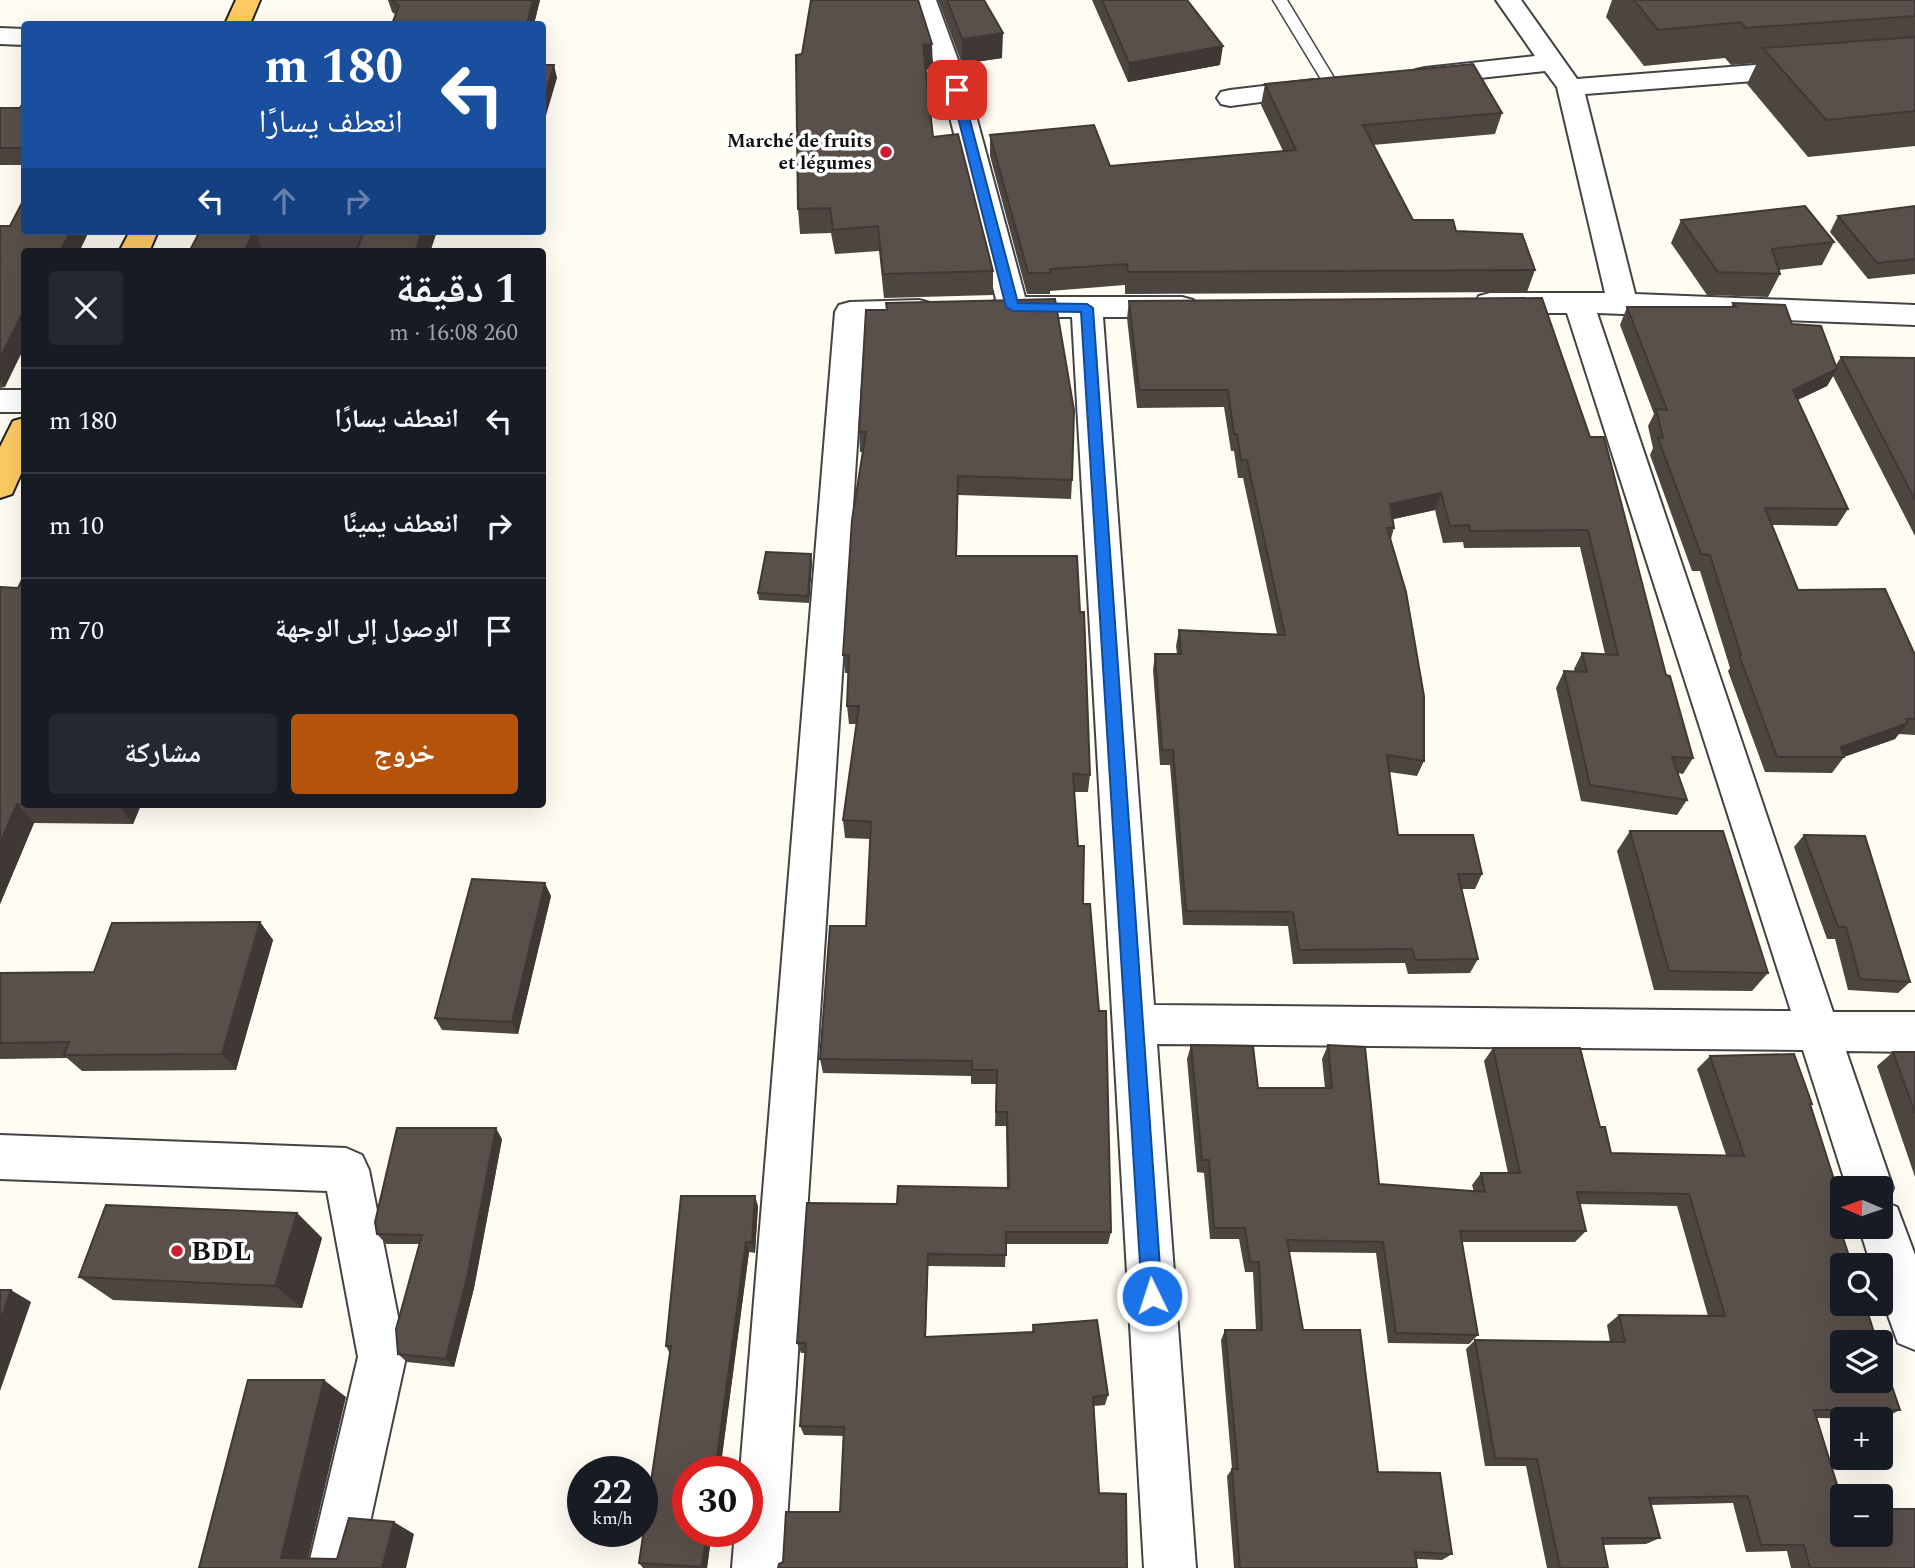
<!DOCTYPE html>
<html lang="ar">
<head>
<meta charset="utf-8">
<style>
	body { margin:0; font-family:Spectral,"Noto Naskh Arabic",serif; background:#242831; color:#f1f3f6; direction:rtl; height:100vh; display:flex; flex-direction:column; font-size:26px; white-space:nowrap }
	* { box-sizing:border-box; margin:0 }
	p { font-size:23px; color:#9ea1a6 }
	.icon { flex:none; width:38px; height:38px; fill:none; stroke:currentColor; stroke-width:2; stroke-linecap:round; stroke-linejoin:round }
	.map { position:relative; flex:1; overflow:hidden; direction:ltr }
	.details { position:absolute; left:21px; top:248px; width:525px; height:560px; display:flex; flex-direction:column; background:#171b24; border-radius:7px; box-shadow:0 7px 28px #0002; direction:rtl }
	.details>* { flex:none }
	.hud { position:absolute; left:21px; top:21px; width:525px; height:214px; border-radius:7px; box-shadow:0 7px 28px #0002; direction:rtl; background:#1a4fa0; color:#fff; overflow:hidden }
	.needle { width:46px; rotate:272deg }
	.fabs { position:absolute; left:1830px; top:1176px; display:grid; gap:14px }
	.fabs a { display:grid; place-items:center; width:63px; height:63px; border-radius:7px; background:#171b24; box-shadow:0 7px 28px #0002; font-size:35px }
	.speed { position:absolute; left:567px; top:1456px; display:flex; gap:14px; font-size:35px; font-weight:700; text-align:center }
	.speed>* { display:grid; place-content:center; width:91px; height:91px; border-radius:50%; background:#171b24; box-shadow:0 7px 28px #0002; line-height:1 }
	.speed small { font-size:18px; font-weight:400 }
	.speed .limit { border:10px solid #d22; background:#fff; color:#111 }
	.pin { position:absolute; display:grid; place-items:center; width:60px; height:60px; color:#fff; margin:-30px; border-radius:14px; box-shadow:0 4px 10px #0006 }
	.me { position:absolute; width:77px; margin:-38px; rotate:356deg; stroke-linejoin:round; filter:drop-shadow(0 0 5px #0008) }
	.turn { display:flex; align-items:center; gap:24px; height:147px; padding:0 28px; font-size:32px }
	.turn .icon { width:91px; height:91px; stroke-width:2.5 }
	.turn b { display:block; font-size:49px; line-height:60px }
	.lanes { display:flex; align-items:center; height:66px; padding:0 28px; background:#0003; justify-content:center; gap:35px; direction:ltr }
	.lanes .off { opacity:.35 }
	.round { display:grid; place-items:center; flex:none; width:74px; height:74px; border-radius:7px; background:#242831 }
	.head { display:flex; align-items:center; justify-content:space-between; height:119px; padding:0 28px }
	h1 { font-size:42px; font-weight:700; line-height:52px }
	.action { display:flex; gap:14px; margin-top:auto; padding:14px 28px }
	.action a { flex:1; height:80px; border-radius:7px; background:#b45309; color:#fff; font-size:28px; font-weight:700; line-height:80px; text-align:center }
	.action a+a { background:#242831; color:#f1f3f6 }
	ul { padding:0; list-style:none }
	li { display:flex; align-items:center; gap:21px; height:105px; padding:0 28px; border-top:2px solid #363941 }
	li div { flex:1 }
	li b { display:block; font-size:26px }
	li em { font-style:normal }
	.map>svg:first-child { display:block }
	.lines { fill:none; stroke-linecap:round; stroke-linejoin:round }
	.lane-casing { stroke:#434343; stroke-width:3 }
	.street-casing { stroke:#434343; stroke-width:4 }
	.primary-casing { stroke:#212121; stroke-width:4 }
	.lane { fill:#fff; fill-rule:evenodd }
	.street { fill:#fff; fill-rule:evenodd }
	.primary { fill:#ffcc63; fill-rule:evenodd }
	.wall { fill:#4d4540 }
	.shaded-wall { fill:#3f3834 }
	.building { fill:#5a504b; stroke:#3f3834; stroke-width:2 }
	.route { fill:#1a73e8; stroke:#114b97; stroke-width:2 }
	.poi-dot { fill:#cd1b33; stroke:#fff; stroke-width:2.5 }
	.labels { text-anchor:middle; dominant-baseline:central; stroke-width:7; stroke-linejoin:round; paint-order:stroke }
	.far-poi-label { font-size:19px; font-weight:bold; fill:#101010; stroke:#fff; text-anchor:end }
	.near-poi-label { font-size:28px; font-weight:bold; fill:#101010; stroke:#fff; text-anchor:start }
</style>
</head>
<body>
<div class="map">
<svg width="1915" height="1568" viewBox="0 0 1915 1568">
	<rect width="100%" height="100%" fill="#fffcf3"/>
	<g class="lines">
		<!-- lane casing -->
		<g class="lane-casing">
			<polygon id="lane" points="1273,0 1287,0 1339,86 1337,89 1327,89"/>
		</g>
		<!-- street casing -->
		<g class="street-casing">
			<g id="street">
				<polygon points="912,0 936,0 969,90 1025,297 1182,297 1193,300 1197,307 1193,314 1182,317 1103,317 1154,1005 1791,1011 1567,313 1490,313 1479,310 1475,303 1479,296 1490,293 1605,293 1557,87 1545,71 1425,84 1416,82 1412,76 1416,70 1425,68 1535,56 1496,0 1521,0 1577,79 1806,61 1815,63 1819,69 1815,75 1806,77 1585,94 1635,294 1915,305 1915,325 1597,313 1833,1012 1915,1012 1915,1052 1846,1051 1893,1188 1887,1203 1897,1207 1915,1255 1915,1350 1898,1343 1881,1296 1881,1265 1871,1265 1859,1227 1881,1227 1881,1188 1847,1188 1803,1050 1157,1044 1196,1568 1144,1568 1072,317 1004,317 993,314 989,307 996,299 943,90"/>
				<polygon points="0,28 24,29 24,45 0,44"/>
				<polygon points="1313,80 1322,82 1326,88 1322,94 1230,106 1221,104 1217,98 1221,92 1230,90"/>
				<polygon points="919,300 930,303 934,310 930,317 919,320 865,321 784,1568 732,1568 735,1531 747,1531 747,1472 740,1472 835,312 839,305 850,302"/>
				<rect x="0" y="390" width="24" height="22"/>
				<polygon points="0,1135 346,1148 362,1155 369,1170 406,1357 360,1568 308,1568 358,1357 327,1191 0,1179"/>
			</g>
		</g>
		<!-- primary casing -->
		<g class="primary-casing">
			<g id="primary">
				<polygon points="236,0 260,0 250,24 225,24"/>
				<polygon points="130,231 158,231 149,252 119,252"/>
				<polygon points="24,418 24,467 12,494 0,498 0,447 13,421"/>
			</g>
		</g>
		<!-- lane -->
		<use href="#lane" class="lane"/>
		<!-- street -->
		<use href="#street" class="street"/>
		<!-- primary -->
		<use href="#primary" class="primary"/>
	</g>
	<!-- wall -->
	<g class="wall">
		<polygon points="388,0 540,0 534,24 396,15 392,12"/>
		<polygon points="938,0 984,0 1002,58 962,64"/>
		<polygon points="1092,0 1187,0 1220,65 1128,82"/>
		<polygon points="1612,0 1915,0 1915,146 1808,157 1747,84 1757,63 1731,65 1725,58 1644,66 1606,17"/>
		<polygon points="796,55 933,68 926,70 933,137 993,271 993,295 884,298 879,251 835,254 831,233 800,234 798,209"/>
		<polygon points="1265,84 1502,113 1495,134 1373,145 1413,220 1456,231 1535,270 1527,292 1125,294 1125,285 1050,291 1050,294 1027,294 990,156 990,135 1110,166 1283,151 1261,105"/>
		<polygon points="24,101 24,165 0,165 0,108 20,108"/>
		<polygon points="1915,206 1915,274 1868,279 1830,232 1838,216"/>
		<polygon points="1681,220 1834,242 1822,265 1779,270 1780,274 1768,297 1707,295 1671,243"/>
		<polygon points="0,226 10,226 24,231 89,231 79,252 24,252 5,387 0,388"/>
		<polygon points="200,231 437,231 430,252 356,252 358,248 267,252 189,252"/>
		<polygon points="1542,298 1693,758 1683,774 1678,773 1687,800 1677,815 1581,801 1556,688 1564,671 1575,672 1574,669 1582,653 1605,654 1580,547 1464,548 1463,542 1443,543 1435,510 1393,519 1394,528 1391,539 1424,761 1417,776 1389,772 1398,835 1482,874 1475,889 1462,889 1478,959 1470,973 1408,974 1405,963 1293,964 1288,926 1183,925 1170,765 1160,765 1153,670 1155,654 1177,654 1176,646 1179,630 1277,634 1243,478 1238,478 1234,451 1231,451 1224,407 1137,408 1127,318 1129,301"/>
		<polygon points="1733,303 1792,324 1836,365 1841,357 1915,358 1915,536 1833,376 1827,386 1797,400 1848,509 1837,526 1772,525 1798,590 1915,655 1915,735 1898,734 1895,739 1844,757 1832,773 1765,772 1728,671 1730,668 1700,571 1692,571 1650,455 1653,448 1648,426 1654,414 1620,325 1627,307 1731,307"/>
		<polygon points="866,310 1072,480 1071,499 958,495 957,556 1090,775 1088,792 1074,792 1078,846 1111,1232 1108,1244 1006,1244 1005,1267 928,1266 926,1337 1032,1332 1033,1325 1108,1395 1105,1405 1094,1406 783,1562 840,1512 844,1436 804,1435 800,1426 805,1353 801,1353 797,1343 897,1204 1007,1188 1006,1126 995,1126 996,1084 971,1084 971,1076 823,1073 820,1059 866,926 870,839 845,838 843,820 857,724 849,724 847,706 848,673 845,673 843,655 863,452 860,452 859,432"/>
		<polygon points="812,562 809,603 759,600 758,593"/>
		<polygon points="0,587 18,588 141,805 133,824 34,823 0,904"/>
		<polygon points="1630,831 1768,973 1752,991 1654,990 1617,851"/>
		<polygon points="1804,835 1910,982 1898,993 1848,990 1835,939 1827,939 1794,847"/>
		<polygon points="551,896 518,1034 442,1030 435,1018"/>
		<polygon points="260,922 273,940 236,1070 82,1071 67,1058 0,1059 0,973 94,972"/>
		<polygon points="1191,1045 1258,1088 1325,1088 1322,1059 1328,1045 1379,1184 1474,1192 1472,1185 1481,1173 1508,1173 1484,1061 1493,1048 1600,1127 1611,1153 1726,1155 1697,1069 1710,1056 1812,1104 1810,1106 1843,1208 1843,1227 1840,1229 1900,1410 1882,1419 1816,1418 1843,1535 1915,1568 1791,1568 1787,1551 1746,1552 1733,1503 1651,1505 1660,1538 1646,1544 1603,1545 1608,1568 1547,1568 1526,1466 1485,1466 1466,1349 1475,1340 1610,1342 1607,1325 1619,1315 1708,1316 1677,1206 1579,1204 1586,1231 1575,1242 1462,1242 1478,1335 1469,1344 1388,1343 1376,1253 1289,1252 1303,1330 1378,1472 1452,1554 1442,1560 1416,1559 1417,1568 1234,1568 1227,1476 1232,1469 1221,1340 1225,1330 1256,1330 1253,1272 1245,1272 1239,1239 1210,1239 1204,1173 1197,1172 1187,1059"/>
		<polygon points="1893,1052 1915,1052 1915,1177 1877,1066"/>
		<polygon points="502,1139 474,1288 454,1367 407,1362 398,1354 419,1244 386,1244 377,1234"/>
		<polygon points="758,1206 755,1253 749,1252 707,1568 643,1568 639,1563 670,1354 666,1346"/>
		<polygon points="297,1213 322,1238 302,1308 113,1300 79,1277"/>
	</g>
	<!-- shaded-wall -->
	<g class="shaded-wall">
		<polygon points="533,0 540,0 534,24 527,24"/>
		<polygon points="1003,33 1002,58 962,64 962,39"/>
		<polygon points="932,44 933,68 924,70 923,45"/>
		<polygon points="1223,46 1220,65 1128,82 1129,63"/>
		<polygon points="554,65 557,78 542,129 542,106"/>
		<polygon points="71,231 89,231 79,252 60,252"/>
		<polygon points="254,231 263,252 244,252"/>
		<polygon points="422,231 437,231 430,252 415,252"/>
		<polygon points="24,310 24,348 5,387 0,380 0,358"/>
		<polygon points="1837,369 1827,386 1783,407 1793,390"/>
		<polygon points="1441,493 1435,510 1385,521 1390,504"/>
		<polygon points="811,554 812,562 809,603 808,596"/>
		<polygon points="1908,723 1895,739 1843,757 1841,747"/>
		<polygon points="17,804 34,823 0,904 0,843"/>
		<polygon points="118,805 141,805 133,824"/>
		<polygon points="545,883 551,896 518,1034 512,1022"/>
		<polygon points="260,922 273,940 236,1070 222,1054"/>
		<polygon points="496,1128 502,1139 474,1288 454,1367 446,1359"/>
		<polygon points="755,1196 758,1206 755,1253 752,1243"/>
		<polygon points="297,1213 322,1238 302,1308 275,1286"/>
		<polygon points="746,1242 749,1252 720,1472 715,1472"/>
		<polygon points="928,1254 928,1266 925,1347 925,1337"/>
		<polygon points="11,1290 31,1302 0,1391 0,1321"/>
		<polygon points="324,1380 346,1397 306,1568 281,1558"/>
		<polygon points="394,1522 414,1534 406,1568 382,1568"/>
		<polygon points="707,1531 712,1531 707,1568 703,1568 702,1567"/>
	</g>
	<!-- building -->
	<g class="building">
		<polygon points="392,0 533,0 527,24 392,24 399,6"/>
		<polygon points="811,0 918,0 932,44 923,45 933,137 958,134 993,271 883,274 878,226 833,230 830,208 798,209 796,55 802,54"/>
		<polygon points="947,0 984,0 1003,33 962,39"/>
		<polygon points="1102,0 1187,0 1223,46 1129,63"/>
		<polygon points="1634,0 1915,0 1915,16 1746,28 1741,22 1658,30"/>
		<polygon points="1915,37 1915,111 1826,120 1763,48"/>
		<polygon points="1473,64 1502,113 1363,125 1413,220 1453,220 1456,231 1522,234 1535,270 1128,272 1127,264 1050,269 1051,273 1028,273 990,135 1094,125 1110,166 1296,150 1265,84"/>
		<polygon points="542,65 554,65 542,106"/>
		<polygon points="24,101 24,148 0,148 0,108 20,108"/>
		<polygon points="24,199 24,231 71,231 60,252 24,252 24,310 0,358 0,226 10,226"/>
		<polygon points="1805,206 1834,242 1772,249 1780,274 1718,272 1681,220"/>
		<polygon points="1915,206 1915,259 1877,263 1838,216"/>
		<polygon points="200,231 254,231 244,252 189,252"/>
		<polygon points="364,231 422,231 415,252 356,252"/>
		<polygon points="1542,298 1590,437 1604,437 1666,675 1670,676 1693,758 1672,757 1687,800 1590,785 1564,671 1587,672 1582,653 1618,655 1588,530 1470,531 1469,525 1450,526 1441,493 1390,504 1394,528 1387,528 1406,592 1424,696 1424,761 1387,755 1398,835 1473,835 1482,874 1458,874 1478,959 1415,960 1412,949 1299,950 1293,912 1186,911 1173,750 1162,750 1155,654 1181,654 1179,630 1285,635 1247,460 1241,460 1237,434 1234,434 1228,390 1139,390 1129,301"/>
		<polygon points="1055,299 1074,410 1072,480 958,476 956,556 1077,556 1080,612 1084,612 1090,775 1073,774 1078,846 1084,846 1083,904 1090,904 1099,1011 1106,1011 1111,1232 1006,1232 1006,1255 928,1254 925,1337 1034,1332 1033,1325 1097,1320 1108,1395 1093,1397 1099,1493 1126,1494 1127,1568 778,1568 779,1564 783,1562 786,1512 840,1512 844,1427 800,1426 806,1343 797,1343 807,1203 897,1204 898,1186 1009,1188 1007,1112 996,1112 997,1070 972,1070 972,1061 820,1059 830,926 866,926 871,822 843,820 859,706 847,706 849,655 843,655 852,520 866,432 859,432 866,310 887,310 886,303"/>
		<polygon points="1733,303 1785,305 1792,324 1821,326 1837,369 1793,390 1848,509 1765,508 1798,590 1885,589 1915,655 1915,719 1906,719 1908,723 1841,747 1844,757 1777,757 1739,655 1741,655 1710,555 1701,554 1658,438 1663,438 1656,409 1667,410 1627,307 1736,307"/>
		<polygon points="1841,357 1915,358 1915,500"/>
		<polygon points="766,552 811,554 808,596 758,593"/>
		<polygon points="24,576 24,805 17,804 0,843 0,587 18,588"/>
		<polygon points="1630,831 1723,831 1768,973 1669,971"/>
		<polygon points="1804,835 1865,836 1910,982 1860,979 1846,927 1838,927"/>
		<polygon points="472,879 545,883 512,1022 435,1018"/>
		<polygon points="260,922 222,1054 64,1055 69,1042 0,1043 0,973 94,972 112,923"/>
		<polygon points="1191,1045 1253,1046 1258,1088 1332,1088 1328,1045 1365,1047 1379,1184 1485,1192 1481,1173 1520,1173 1493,1048 1580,1048 1600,1127 1605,1127 1611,1153 1744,1156 1710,1056 1794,1054 1812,1104 1810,1104 1843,1208 1843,1223 1838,1223 1852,1265 1843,1265 1843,1304 1865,1304 1877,1342 1843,1342 1843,1381 1881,1381 1881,1354 1900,1410 1814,1410 1843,1504 1843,1535 1881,1535 1881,1509 1915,1509 1915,1568 1810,1568 1804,1545 1761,1545 1748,1496 1649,1498 1660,1538 1602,1538 1608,1568 1560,1568 1537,1459 1495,1458 1475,1340 1625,1342 1619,1315 1725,1316 1689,1194 1577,1192 1586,1231 1460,1231 1478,1335 1396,1333 1383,1242 1287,1240 1303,1330 1360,1330 1378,1472 1440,1473 1452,1554 1415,1552 1417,1568 1240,1568 1232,1469 1238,1469 1225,1330 1262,1330 1259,1262 1250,1262 1245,1228 1214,1228 1209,1160 1202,1160"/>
		<polygon points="1893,1052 1915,1052 1915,1113"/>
		<polygon points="397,1128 496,1128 467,1278 446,1359 398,1354 396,1329 422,1235 377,1234 375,1222"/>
		<polygon points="681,1196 755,1196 752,1243 746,1242 715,1472 688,1472 688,1531 707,1531 702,1567 639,1563 671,1346 666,1346"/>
		<polygon points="106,1205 297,1213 275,1286 79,1277"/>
		<polygon points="0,1290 11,1290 0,1321"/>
		<polygon points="248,1380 324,1380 281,1558 337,1559 349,1518 394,1522 382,1568 199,1568"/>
	</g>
	<!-- route -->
	<polygon class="route" points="953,87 962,90 1018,303 1087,304 1093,308 1162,1296 1159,1303 1152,1306 1145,1303 1142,1296 1081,312 1013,311 1006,307 951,90"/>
	<!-- markers -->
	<g class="poi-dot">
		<circle cx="886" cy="152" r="7"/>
		<circle cx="177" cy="1251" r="7"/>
	</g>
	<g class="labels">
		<!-- far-poi labels -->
		<g class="far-poi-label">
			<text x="872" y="141">Marché de fruits<tspan x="872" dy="22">et légumes</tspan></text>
		</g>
		<!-- near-poi labels -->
		<g class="near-poi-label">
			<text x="191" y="1251">BDL</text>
		</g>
	</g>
</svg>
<div class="fabs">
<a><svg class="needle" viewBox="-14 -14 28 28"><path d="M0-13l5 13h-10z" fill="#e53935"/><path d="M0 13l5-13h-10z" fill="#9ea1a6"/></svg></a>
<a><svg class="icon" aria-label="search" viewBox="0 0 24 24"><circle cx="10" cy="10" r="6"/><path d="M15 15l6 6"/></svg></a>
<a><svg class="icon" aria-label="layers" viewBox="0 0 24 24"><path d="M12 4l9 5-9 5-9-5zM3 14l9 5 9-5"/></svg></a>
<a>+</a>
<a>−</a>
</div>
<div class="speed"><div>22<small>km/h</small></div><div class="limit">30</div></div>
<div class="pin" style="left:957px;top:90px;background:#d93025"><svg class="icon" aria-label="arrive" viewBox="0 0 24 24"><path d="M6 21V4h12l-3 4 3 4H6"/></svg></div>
<svg class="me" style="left:1152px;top:1296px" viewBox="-20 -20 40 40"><circle r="17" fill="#1a73e8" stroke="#fff" stroke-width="3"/><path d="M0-11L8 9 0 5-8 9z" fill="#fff"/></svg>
<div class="hud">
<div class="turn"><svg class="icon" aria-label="left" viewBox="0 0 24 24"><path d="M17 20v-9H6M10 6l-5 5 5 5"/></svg><div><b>180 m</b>انعطف يسارًا</div></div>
<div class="lanes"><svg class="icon" aria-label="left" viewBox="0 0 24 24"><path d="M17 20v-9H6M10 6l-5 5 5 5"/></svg><svg class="icon off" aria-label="ahead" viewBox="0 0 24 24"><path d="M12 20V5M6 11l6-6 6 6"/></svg><svg class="icon off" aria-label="right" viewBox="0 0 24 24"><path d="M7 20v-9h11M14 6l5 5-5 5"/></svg></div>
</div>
<section class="details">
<div class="head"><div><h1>1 دقيقة</h1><p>260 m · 16:08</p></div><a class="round"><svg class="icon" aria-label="close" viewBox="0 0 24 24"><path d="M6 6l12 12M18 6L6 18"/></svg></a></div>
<ul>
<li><svg class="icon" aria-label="left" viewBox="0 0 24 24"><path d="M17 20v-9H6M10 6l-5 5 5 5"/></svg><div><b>انعطف يسارًا</b></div><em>180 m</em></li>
<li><svg class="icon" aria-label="right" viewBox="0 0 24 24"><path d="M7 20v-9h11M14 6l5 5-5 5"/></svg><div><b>انعطف يمينًا</b></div><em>10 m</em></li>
<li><svg class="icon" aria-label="arrive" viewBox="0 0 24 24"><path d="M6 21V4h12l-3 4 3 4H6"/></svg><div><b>الوصول إلى الوجهة</b></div><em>70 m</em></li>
</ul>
<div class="action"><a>خروج</a><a>مشاركة</a></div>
</section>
</div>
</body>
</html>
